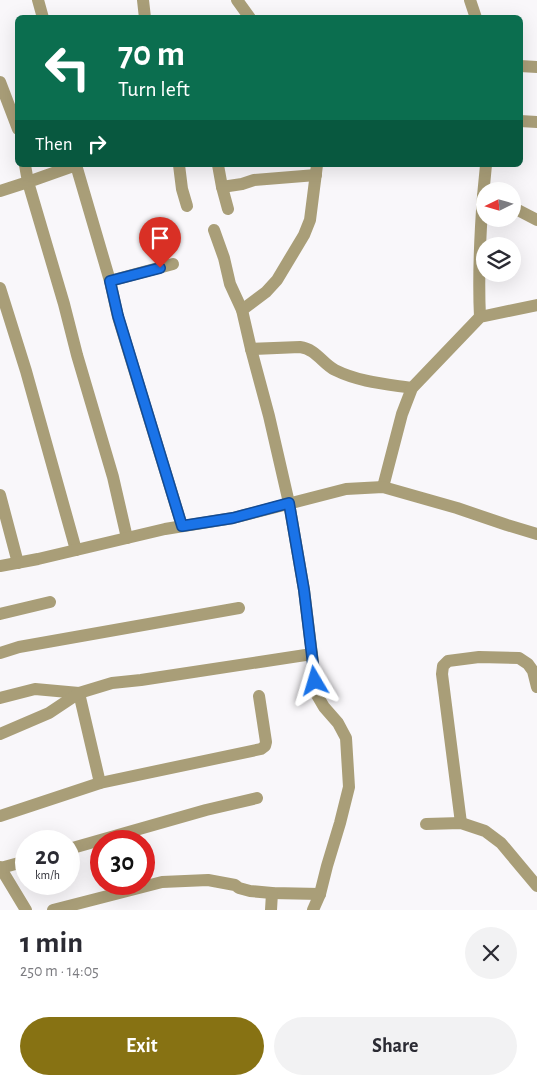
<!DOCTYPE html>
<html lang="en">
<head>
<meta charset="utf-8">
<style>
	body { margin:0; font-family:"Alegreya Sans",sans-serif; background:#f2f2f3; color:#2b2b33; height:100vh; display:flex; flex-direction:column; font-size:19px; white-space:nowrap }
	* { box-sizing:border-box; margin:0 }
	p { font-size:16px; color:#7c7c81 }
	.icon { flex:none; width:28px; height:28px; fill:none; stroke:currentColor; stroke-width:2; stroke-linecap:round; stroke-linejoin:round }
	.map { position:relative; height:910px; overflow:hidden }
	.side { display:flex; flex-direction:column; background:#fff; flex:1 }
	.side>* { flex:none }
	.hud { position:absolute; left:15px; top:15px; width:508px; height:152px; border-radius:8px; box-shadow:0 5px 20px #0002; background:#0b6e4f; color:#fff; overflow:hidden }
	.needle { width:32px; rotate:265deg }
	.buttons { position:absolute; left:476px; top:182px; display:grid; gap:10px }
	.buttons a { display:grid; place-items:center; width:45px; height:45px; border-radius:50%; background:#fff; box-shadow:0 5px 20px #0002; font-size:25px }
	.speed { position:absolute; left:15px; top:830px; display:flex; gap:10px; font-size:25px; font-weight:700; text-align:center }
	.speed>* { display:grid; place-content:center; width:65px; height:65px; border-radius:50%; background:#fff; box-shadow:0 5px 20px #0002; line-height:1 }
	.speed small { font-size:12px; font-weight:400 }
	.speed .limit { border:8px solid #d22; background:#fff; color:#111 }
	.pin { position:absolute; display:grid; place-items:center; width:42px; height:42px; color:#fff; margin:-51px -21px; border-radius:50% 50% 50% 0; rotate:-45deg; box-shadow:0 0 5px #0007 }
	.pin .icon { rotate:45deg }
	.me { position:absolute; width:55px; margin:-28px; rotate:353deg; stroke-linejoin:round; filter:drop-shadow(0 0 4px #0008) }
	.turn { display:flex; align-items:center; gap:18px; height:105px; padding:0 20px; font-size:22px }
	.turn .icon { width:65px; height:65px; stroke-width:2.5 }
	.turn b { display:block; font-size:35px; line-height:42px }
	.then { display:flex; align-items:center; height:48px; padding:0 20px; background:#0003; gap:10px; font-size:19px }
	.round { display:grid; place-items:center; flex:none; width:52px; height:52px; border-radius:26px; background:#f2f2f3 }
	.overview { display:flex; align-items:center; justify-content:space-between; height:85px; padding:0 20px }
	h1 { font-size:30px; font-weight:600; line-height:38px }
	.primary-button { display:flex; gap:10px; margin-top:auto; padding:10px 20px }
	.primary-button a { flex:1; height:58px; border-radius:30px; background:#877213; color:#fff; font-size:20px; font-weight:600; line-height:58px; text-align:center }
	.primary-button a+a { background:#f2f2f3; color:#2b2b33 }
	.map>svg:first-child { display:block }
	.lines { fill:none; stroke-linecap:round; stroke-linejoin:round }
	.minor { stroke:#a99e78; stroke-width:12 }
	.route-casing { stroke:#114b97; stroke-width:12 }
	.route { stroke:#1a73e8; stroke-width:9 }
</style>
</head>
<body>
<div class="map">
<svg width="537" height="910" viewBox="0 0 537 910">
	<rect width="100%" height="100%" fill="#f9f7fa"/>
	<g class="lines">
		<!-- minor -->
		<g class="minor">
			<polyline points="38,0 43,18"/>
			<polyline points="143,0 145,18"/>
			<polyline points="237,0 250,18"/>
			<polyline points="470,0 476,18"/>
			<polyline points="520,66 537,67"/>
			<polyline points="0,82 18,129"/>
			<polyline points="520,121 537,122"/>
			<polyline points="76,165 28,182 64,304 77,355 113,477 127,538"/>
			<polyline points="76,165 110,281 118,317 182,526"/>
			<polyline points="179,165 182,189 187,206"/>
			<polyline points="218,165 222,187"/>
			<polyline points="0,191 28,182 25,165"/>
			<polyline points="485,196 483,196 486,165"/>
			<polyline points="512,207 537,220"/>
			<polyline points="228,209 222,187 242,184 254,180 316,175"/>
			<polyline points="214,230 224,258 230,284 242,310 251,349 269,416 289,503 304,590 317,695 324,707 338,723 346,738 349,787 340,823 327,866 320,894 313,910"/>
			<polyline points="110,281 173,264"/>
			<polyline points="0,288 26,371 76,550"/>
			<polyline points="242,310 266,292 277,280 304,235 310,220 317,165"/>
			<path d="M 480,317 C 478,276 480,236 483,196"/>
			<path d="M 251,349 L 300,347 C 316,349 322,363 335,370 C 359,382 386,384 412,388"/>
			<polyline points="383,487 402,414 412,388 480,317 537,305"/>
			<polyline points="0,495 18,563"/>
			<polyline points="0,566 38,559 165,529 233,518 346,489 383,487 457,508 507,525 537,534"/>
			<polyline points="0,614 50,602"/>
			<polyline points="0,653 19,647 239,608"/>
			<polyline points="0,698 35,689 79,693 100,783"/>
			<polyline points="0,734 49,713 79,693 112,683 141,680 312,654"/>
			<polyline points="0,816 100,783 261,749 265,746 266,742 259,696"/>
			<polyline points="461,823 442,674 443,666 448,661 479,657 519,658 528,664 533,671 537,687"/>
			<polyline points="426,824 461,823 485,831 501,843 537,886"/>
			<polyline points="69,849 206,810 257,798"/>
			<polyline points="0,867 26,910"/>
			<polyline points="1,868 26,861"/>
			<polyline points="53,910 162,882 208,880 235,885 239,888 250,891 272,893 320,894"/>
			<polyline points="271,910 272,893"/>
		</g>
	</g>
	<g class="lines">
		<!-- route casing -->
		<g class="route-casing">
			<polyline id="route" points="160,268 110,281 118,316 182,526 233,518 289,503 304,590 315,681"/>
		</g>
		<!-- route -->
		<use href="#route" class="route"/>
	</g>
</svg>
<div class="buttons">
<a><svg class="needle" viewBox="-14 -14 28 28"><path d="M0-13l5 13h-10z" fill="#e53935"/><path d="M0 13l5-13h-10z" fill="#7c7c81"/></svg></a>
<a><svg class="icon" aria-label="layers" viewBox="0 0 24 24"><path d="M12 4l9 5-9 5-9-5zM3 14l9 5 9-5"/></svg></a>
</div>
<div class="speed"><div>20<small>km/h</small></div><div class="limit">30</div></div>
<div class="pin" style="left:160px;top:268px;background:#d93025"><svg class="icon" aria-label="arrive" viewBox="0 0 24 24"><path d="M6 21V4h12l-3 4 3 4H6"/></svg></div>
<svg class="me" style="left:315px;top:681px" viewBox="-20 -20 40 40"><path d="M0-17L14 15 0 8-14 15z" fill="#1a73e8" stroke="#fff" stroke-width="4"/></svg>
<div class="hud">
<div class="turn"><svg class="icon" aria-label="left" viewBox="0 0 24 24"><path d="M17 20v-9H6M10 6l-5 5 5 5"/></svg><div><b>70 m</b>Turn left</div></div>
<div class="then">Then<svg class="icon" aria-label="right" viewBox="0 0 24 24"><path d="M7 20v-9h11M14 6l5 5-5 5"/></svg></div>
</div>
</div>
<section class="side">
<div class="overview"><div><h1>1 min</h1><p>250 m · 14:05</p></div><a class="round"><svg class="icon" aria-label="close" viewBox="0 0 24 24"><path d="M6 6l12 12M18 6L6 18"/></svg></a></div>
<div class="primary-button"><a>Exit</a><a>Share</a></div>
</section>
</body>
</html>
